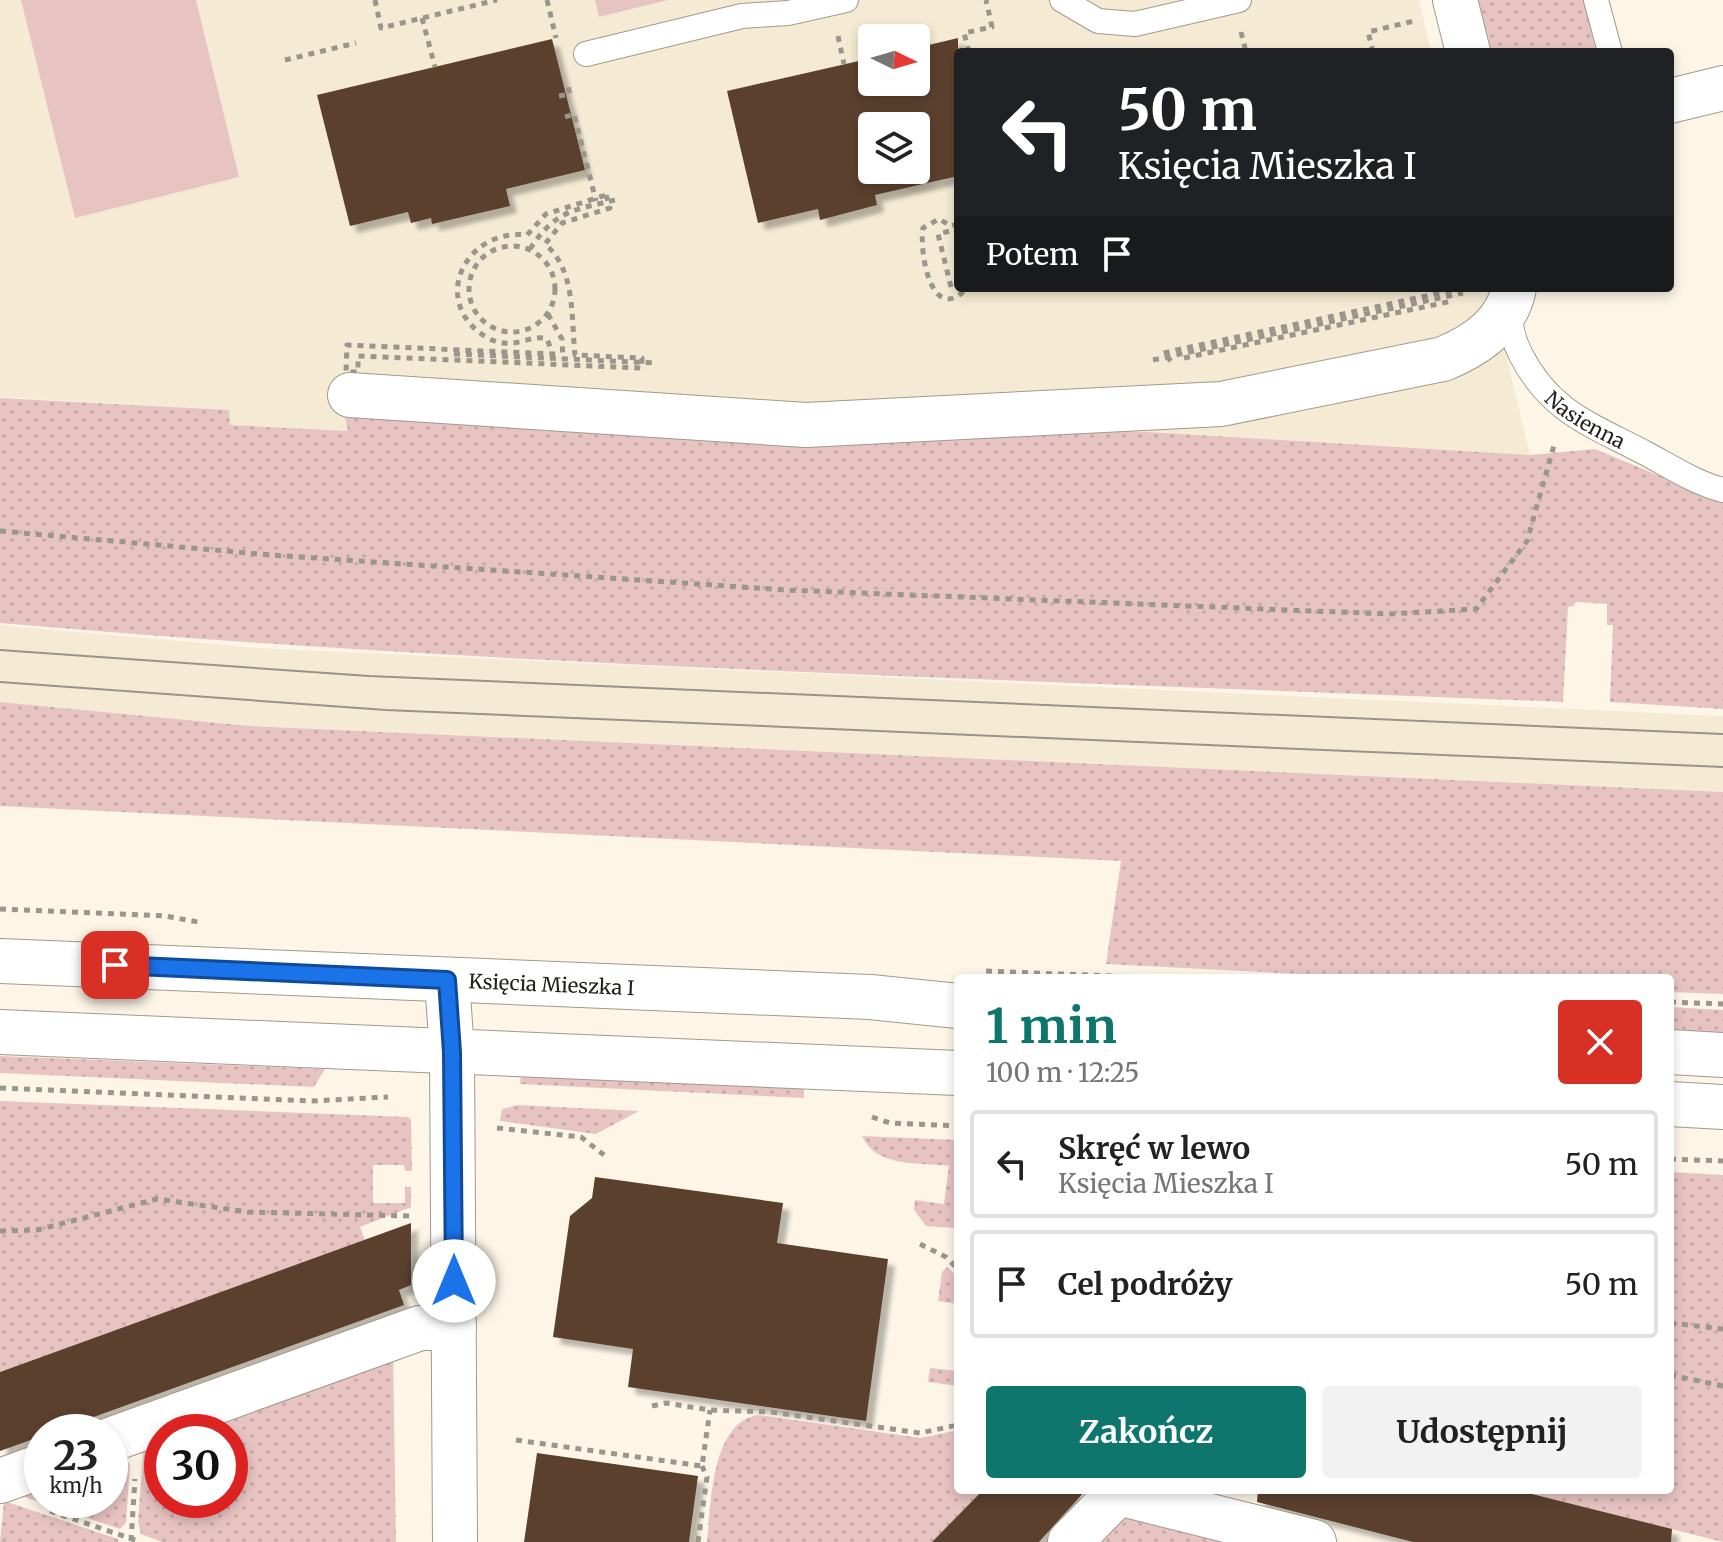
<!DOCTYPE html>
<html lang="pl">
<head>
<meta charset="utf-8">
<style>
	body { margin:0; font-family:Merriweather,serif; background:#f2f2f2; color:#222; height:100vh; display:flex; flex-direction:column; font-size:30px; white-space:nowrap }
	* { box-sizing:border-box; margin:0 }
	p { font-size:26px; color:#767676 }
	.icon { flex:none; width:44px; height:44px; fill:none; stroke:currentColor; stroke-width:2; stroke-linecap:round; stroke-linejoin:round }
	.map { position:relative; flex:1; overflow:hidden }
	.sheet { position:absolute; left:954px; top:974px; width:720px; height:520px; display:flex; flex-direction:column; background:#fff; border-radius:8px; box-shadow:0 4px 12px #0003 }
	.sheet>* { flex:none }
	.top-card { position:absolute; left:954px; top:48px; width:720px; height:244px; border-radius:8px; box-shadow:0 4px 12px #0003; background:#202124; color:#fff; overflow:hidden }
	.needle { width:52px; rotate:95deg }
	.fabs { position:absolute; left:858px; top:24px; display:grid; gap:16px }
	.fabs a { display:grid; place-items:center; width:72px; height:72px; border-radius:8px; background:#fff; box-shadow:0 4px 12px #0003; font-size:40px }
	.speed { position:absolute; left:24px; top:1414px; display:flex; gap:16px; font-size:40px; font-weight:700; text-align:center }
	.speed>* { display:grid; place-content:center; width:104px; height:104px; border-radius:50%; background:#fff; box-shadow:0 4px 12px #0003; line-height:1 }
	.speed small { font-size:20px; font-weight:400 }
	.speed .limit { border:12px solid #d22; background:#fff; color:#111 }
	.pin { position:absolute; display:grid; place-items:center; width:68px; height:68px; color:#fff; margin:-34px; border-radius:16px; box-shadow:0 4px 12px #0006 }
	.me { position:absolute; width:88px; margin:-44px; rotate:0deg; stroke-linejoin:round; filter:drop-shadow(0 0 6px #0008) }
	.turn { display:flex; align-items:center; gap:28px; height:168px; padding:0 32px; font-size:36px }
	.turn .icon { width:104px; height:104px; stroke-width:2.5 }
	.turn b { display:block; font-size:56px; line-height:68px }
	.then { display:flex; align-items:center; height:76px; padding:0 32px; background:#0003; gap:16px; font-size:30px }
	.round { display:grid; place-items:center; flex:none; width:84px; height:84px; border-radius:8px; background:#f2f2f2 }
	.overview { display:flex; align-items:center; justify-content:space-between; height:136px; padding:0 32px }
	h1 { font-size:48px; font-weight:700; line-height:60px; color:#0f766e }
	.button { display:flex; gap:16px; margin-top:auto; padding:16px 32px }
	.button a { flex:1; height:92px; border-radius:8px; background:#0f766e; color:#fff; font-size:32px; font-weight:700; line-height:92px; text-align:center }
	.button a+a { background:#f2f2f2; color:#222 }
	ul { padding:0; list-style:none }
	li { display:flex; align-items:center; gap:24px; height:108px; margin:0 16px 12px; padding:0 16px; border:4px solid #e0e0e0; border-radius:8px }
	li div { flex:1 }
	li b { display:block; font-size:30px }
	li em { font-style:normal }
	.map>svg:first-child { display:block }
	.built { fill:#f5ebd4; fill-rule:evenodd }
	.grass { fill:url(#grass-dots) }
	.pitch { fill:#e7c4c2 }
	.building { fill:#5c402d; fill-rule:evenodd; filter:url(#shadow) }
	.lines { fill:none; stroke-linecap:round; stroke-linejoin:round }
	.lane-casing { stroke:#a19a8c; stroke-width:26 }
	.street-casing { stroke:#a19a8c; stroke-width:46 }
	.secondary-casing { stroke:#a19a8c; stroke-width:46 }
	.path { stroke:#9b968b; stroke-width:5; stroke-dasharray:6 6; stroke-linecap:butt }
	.lane { stroke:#fff; stroke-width:24 }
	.street { stroke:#fff; stroke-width:44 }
	.secondary { stroke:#fff; stroke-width:44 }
	.tram { stroke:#99948a; stroke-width:2 }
	.route-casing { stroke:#114b97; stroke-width:20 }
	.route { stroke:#1a73e8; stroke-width:14 }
	.labels { text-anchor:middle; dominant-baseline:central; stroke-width:8; stroke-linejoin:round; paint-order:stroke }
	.street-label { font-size:20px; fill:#221f1a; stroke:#fdf6e7 }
</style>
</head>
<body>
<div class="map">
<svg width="1723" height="1542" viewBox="0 0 1723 1542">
	<defs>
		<pattern id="grass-dots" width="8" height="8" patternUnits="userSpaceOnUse" patternTransform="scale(2)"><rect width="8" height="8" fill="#e7c4c2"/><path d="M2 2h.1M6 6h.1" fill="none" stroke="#c6a8a6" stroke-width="1.8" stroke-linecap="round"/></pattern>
		<filter id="shadow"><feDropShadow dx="7" dy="7" stdDeviation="2" flood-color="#0004"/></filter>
	</defs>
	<rect width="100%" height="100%" fill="#fdf6e7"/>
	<!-- built -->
	<g class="built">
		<path d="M 0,0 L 1419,0 L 1431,52 L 958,52 L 958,288 L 1490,288 L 1530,455 L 1165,433 L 340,394 L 349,431 L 230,425 L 228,410 L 0,397 ZM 872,38 L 916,38 L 916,82 L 872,82 ZM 872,126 L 916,126 L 916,170 L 872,170 Z"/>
		<polygon points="0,625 259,648 1723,716 1723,792 249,726 0,702"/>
	</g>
	<!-- grass -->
	<g class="grass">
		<polygon points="1475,0 1584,0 1596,52 1488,52"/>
		<path d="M 340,393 L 1165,433 L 1530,455 L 1595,449 L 1723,502 L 1723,709 L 1610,702 L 1613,625 L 1607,625 L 1607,604 L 1576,602 L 1574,606 L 1568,607 L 1563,702 C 1042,680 520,668 0,623 L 0,398 L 229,410 L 230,425 L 348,431 Z"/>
		<polygon points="0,702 249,726 1723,792 1723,994 1670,992 1670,978 1380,978 1106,964 1121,861 0,806"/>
		<polygon points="1670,1007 1723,1010 1723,1038 1670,1034"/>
		<polygon points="0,1056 325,1069 314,1087 0,1073"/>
		<polygon points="521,1074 803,1085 804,1098 520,1084"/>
		<polygon points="0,1101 408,1117 411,1120 412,1171 405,1171 404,1165 373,1165 373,1203 405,1203 405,1187 411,1187 411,1207 360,1227 365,1240 0,1372"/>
		<polygon points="518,1105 639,1111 596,1134 500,1121 502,1109"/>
		<path d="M 862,1136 L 958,1140 L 954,1228 L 926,1226 L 914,1210 L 915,1200 L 944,1204 L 949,1166 C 919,1162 876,1168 862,1136 Z"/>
		<polygon points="1670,1172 1723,1175 1723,1542 1516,1490 1670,1490"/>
		<polygon points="947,1267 958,1277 958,1304 938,1301 942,1272"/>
		<polygon points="393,1353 396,1542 162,1542 141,1534 138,1521 144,1444 162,1437 162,1500 230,1500 230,1432 176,1432"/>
		<polygon points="930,1368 958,1371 958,1386 928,1382"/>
		<path d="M 758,1415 L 921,1438 L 958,1430 L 958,1490 L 983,1490 L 932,1542 L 707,1542 C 711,1506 711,1422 758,1415 Z"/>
		<polygon points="122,1452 130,1465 126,1523 120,1529 10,1492 42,1481 42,1500 110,1500 110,1456"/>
		<polygon points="4,1501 118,1539 119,1542 0,1542"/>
		<polygon points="1123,1511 1255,1542 1093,1542"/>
	</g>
	<!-- pitch -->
	<g class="pitch">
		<polygon points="21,0 196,0 239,177 75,218"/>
		<polygon points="595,0 668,0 599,17"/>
	</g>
	<!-- building -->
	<g class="building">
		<path d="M 958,38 L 958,176 L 875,195 L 877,205 L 820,220 L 818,209 L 758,223 L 727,91 L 872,58 L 872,82 L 916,82 L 916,48 ZM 872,126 L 916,126 L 916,170 L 872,170 Z"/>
		<polygon points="552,39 585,170 506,189 510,206 432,224 431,218 411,223 408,212 350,226 317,95"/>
		<polygon points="595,1177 783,1203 777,1243 888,1259 866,1421 628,1387 633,1349 553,1337 570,1216 592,1198"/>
		<polygon points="411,1223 411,1285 399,1290 404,1305 52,1432 42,1432 42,1436 0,1451 0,1372"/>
		<polygon points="537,1453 698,1476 689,1542 524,1542"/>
		<polygon points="983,1490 1086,1490 1039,1542 932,1542"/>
		<polygon points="1258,1490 1516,1490 1672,1529 1671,1542 1413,1542 1257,1502"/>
	</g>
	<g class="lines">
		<!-- lane casing -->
		<g class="lane-casing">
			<g id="lane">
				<polyline points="1062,0 1098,21 1135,24 1239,0"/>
				<polyline points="1596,0 1610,52"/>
				<polyline points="586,54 742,16 788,13 846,0"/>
				<path id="s1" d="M 1511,308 C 1509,326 1513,340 1521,355 C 1550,412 1592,425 1645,453 C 1670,466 1695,483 1723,490"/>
			</g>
		</g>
		<!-- street casing -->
		<g class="street-casing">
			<g id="street">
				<polyline points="1455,0 1468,52"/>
				<polyline points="1670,101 1723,88"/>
				<path d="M 350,395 L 806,425 L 1221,404 L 1443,359 C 1475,346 1507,325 1514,288"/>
				<polyline points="452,1052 455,1542"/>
				<polyline points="110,1440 420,1328 454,1328"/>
				<polyline points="0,1481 42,1466"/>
				<polyline points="1070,1542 1118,1493 1314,1542"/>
			</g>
		</g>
		<!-- secondary casing -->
		<g class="secondary-casing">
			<g id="secondary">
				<path id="s2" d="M 0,961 L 870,997 L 958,1006"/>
				<polyline points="447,980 452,1052"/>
				<polyline points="0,1032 958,1073"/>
				<polyline points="1670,1052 1723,1055"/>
				<polyline points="1670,1104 1723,1107"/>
			</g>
		</g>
		<!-- path -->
		<g class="path">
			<polyline points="375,0 381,28 497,0"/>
			<polyline points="547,0 556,38"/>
			<polyline points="422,18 435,67"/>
			<polyline points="1241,32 1246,52"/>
			<polyline points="838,36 844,64"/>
			<polyline points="969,52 964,33 992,27 986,0"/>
			<polyline points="1373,52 1368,32 1414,21"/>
			<polyline points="285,60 356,43"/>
			<polyline points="559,96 570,94 567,83"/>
			<polyline points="565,117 574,114 596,201"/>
			<path d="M 606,195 L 610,208 L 562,223 L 545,244 C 576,270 571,318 575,355 L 642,358 L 642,368 L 358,356 L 358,372 L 346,372 L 347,345 L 553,354 L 547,339 C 530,333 514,352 488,338 C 429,305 463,228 527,235 L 546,214 Z"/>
			<path d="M 958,224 L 951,226 L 939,219 L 923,228 C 919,251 931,327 967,288"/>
			<polyline points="958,234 958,241"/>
			<circle cx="512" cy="289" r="43"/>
			<path d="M 530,249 C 556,209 575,210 619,199"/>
			<polyline points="951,287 938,234 958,229"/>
			<polyline points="548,314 562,339 563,359"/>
			<polyline points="454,354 657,363"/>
			<polyline points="1184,358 1452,301"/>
			<polyline points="1153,360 1463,293"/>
			<polyline points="1171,361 1163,353 1463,288"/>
			<polyline points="0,531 271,555 786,590 1389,614 1476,609 1527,541 1555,442"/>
			<polyline points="0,909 165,916 198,922"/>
			<polyline points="986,971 1161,978"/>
			<polyline points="1670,1002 1723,1004"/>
			<polyline points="0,1088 312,1101 388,1097"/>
			<polyline points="872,1117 890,1123 958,1126"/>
			<polyline points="497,1128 581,1137 604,1155"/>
			<polyline points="1670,1159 1723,1161"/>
			<polyline points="0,1231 37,1230 157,1199 248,1212 410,1216"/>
			<polyline points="920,1244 946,1257 958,1269"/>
			<polyline points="1670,1323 1723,1329"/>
			<polyline points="1670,1375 1723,1386"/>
			<polyline points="652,1406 666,1403 710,1410 771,1412 920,1433 958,1425"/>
			<polyline points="516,1440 702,1466 710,1410"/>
			<polyline points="50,1511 141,1542"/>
			<polyline points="131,1541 135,1479"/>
			<polyline points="698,1542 707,1477 702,1466"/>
		</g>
		<!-- lane -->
		<use href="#lane" class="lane"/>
		<!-- street -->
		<use href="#street" class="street"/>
		<!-- secondary -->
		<use href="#secondary" class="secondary"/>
		<!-- tram -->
		<g class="tram">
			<polyline points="0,650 369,676 1723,734"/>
			<polyline points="0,682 386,710 1723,767"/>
		</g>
	</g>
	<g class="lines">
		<!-- route casing -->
		<g class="route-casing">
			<polyline id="route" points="115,965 447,980 452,1052 454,1281"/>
		</g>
		<!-- route -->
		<use href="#route" class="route"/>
	</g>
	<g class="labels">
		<!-- street labels -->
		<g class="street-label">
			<text stroke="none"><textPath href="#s1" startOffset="142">Nasienna</textPath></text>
			<text stroke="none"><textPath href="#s2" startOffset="552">Księcia Mieszka I</textPath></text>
		</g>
	</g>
</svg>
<div class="fabs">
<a><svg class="needle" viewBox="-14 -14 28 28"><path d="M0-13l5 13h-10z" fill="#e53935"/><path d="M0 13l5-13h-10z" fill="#767676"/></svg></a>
<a><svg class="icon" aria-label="layers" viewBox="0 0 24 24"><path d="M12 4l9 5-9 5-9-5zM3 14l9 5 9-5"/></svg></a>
</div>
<div class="speed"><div>23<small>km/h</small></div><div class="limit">30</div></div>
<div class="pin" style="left:115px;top:965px;background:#d93025"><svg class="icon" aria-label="arrive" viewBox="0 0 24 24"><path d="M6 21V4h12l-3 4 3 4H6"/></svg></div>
<svg class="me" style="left:454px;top:1281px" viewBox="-20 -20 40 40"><circle r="19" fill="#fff"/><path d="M0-13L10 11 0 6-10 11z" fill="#1a73e8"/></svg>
<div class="top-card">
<div class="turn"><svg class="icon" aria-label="left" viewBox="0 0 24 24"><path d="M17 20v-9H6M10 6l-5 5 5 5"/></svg><div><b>50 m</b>Księcia Mieszka I</div></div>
<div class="then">Potem<svg class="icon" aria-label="arrive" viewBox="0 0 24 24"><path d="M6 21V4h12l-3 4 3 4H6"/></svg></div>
</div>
<section class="sheet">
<div class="overview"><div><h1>1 min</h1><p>100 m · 12:25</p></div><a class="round" style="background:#d93025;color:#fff"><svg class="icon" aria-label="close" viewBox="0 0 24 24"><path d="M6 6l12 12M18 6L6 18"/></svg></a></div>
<ul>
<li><svg class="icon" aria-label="left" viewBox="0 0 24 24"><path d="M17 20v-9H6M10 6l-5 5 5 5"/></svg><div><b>Skręć w lewo</b><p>Księcia Mieszka I</p></div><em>50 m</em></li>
<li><svg class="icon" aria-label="arrive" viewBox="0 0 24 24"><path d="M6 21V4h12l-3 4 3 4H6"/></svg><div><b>Cel podróży</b></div><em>50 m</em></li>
</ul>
<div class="button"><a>Zakończ</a><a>Udostępnij</a></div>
</section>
</div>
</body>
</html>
